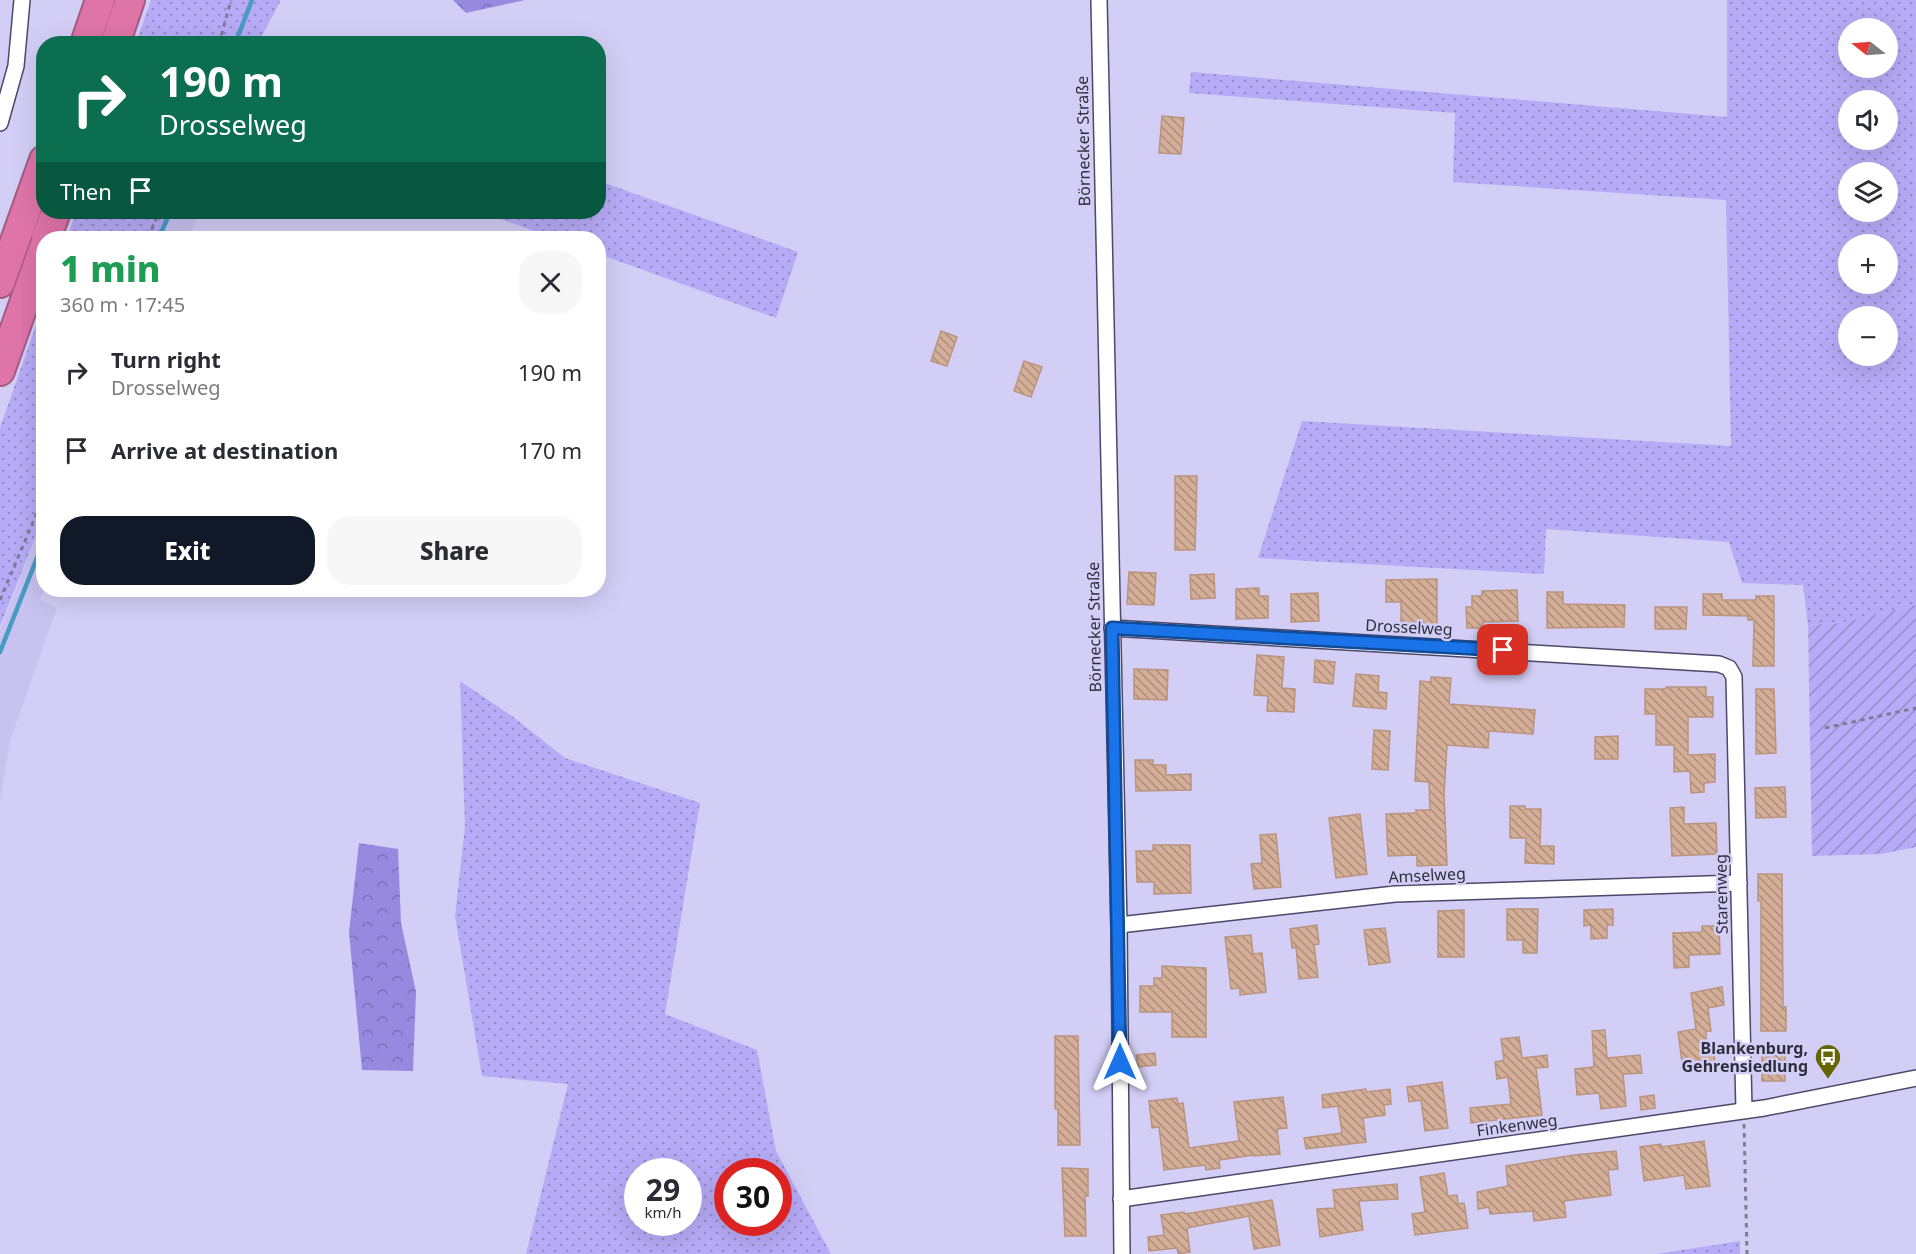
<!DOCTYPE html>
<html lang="en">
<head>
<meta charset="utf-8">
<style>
	body { margin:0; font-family:"Noto Sans",sans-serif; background:#f7f7f7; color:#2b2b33; height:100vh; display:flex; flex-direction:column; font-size:22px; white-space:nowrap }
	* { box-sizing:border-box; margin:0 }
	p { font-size:20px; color:#7c7c81 }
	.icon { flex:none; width:33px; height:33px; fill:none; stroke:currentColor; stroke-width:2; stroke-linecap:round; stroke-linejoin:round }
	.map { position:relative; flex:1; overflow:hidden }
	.sheet { position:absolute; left:36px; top:231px; width:570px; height:366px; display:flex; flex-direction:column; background:#fff; border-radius:24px; box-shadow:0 6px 24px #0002 }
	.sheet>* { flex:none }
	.top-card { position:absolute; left:36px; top:36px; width:570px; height:183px; border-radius:24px; box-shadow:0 6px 24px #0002; background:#0b6e4f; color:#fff; overflow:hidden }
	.needle { width:39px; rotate:287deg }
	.buttons { position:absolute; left:1838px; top:18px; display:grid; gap:12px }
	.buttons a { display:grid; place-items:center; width:60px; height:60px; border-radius:50%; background:#fff; box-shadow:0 6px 24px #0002; font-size:30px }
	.speed { position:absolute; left:624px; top:1158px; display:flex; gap:12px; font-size:30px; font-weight:700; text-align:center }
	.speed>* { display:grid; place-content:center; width:78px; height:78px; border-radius:50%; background:#fff; box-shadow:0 6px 24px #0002; line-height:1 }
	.speed small { font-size:15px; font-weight:400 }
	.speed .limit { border:9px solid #d22; background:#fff; color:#111 }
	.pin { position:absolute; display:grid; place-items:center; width:51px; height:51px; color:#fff; margin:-26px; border-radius:12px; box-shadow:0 3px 9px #0006 }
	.me { position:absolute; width:66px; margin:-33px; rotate:0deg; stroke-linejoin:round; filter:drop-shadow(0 0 4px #0008) }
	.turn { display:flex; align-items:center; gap:21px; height:126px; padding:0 24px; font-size:27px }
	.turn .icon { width:78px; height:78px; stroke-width:2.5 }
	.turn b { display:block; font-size:42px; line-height:51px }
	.then { display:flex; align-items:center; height:57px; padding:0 24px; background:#0003; gap:12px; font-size:22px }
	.round { display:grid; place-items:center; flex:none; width:63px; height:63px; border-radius:24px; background:#f7f7f7 }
	.head { display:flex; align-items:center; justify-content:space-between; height:102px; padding:0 24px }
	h1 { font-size:36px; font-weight:800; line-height:45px; color:#1e9e55 }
	.button { display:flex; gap:12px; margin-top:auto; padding:12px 24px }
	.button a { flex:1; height:69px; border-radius:24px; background:#111827; color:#fff; font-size:24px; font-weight:800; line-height:69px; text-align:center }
	.button a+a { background:#f7f7f7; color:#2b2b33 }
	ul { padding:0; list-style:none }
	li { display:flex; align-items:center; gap:18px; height:78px; padding:0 24px }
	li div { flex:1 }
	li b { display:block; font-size:22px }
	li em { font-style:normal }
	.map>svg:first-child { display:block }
	.built { fill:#c7c2ef }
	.grass { fill:url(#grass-dots); fill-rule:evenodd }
	.forest { fill:url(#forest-crowns) }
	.garden { fill:url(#garden-furrows) }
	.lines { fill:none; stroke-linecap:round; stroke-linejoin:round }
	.stream { stroke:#489bc4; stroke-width:4.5 }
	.building { fill:url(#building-back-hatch); stroke:#ba947f; stroke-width:1.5 }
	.street-casing { stroke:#4d486a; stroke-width:18 }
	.highway-casing { stroke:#a25c83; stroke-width:32 }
	.path { stroke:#7e7b96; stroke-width:3; stroke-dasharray:4.5 4.5; stroke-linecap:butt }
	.street { stroke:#fff; stroke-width:15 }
	.highway { stroke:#df74a9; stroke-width:28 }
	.route-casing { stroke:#114b97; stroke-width:15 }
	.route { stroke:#1a73e8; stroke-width:10 }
	.labels { text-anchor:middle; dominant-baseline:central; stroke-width:5; stroke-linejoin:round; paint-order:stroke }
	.street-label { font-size:16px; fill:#302e3d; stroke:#d2cef6 }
	.poi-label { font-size:16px; font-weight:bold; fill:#302e3d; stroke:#d2cef6; text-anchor:end }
</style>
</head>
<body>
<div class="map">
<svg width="1916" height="1254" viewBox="0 0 1916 1254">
	<defs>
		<pattern id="grass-dots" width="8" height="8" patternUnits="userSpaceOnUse" patternTransform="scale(1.5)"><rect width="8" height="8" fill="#b7abf7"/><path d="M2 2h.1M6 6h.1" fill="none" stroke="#958cc9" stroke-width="1.8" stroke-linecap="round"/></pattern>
		<pattern id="forest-crowns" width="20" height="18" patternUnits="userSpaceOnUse" patternTransform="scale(1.5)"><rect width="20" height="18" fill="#9788e0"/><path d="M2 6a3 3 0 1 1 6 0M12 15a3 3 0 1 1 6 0" fill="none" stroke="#7c70b7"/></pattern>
		<pattern id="garden-furrows" width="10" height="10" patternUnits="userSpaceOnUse" patternTransform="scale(1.5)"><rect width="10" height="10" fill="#b7abf7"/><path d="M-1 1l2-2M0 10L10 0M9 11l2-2" fill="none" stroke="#958cc9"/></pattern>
		<pattern id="building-back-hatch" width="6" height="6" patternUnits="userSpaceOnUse" patternTransform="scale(1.5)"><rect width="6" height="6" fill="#d5ae98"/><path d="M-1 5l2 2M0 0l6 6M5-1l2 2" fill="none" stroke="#ad8e7d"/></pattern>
	</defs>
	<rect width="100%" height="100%" fill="#d2cef6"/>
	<!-- built -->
	<g class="built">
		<polygon points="171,212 200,212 188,238 161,238"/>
		<polygon points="43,520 44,590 40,600 57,608 10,741 0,801 0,630"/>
	</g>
	<!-- grass -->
	<g class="grass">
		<polygon points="151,0 281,0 258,43 136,43"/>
		<path d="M 1727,0 L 1916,0 L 1916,605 L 1840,623 L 1808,625 L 1803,585 L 1742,583 L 1729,542 L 1546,529 L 1544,574 L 1258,558 L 1302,421 L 1731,446 L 1726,200 L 1453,182 L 1455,113 L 1189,93 L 1191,72 L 1727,117 ZM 1848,28 L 1887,28 L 1887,68 L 1848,68 ZM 1848,100 L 1887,100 L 1887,140 L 1848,140 ZM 1848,172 L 1887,172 L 1887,212 L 1848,212 ZM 1848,244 L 1887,244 L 1887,284 L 1848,284 ZM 1848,316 L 1887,316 L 1887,356 L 1848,356 Z"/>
		<polygon points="599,181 798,252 776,318 599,254 598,238 555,238 480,212 598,212"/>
		<polygon points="76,212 169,212 158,238 67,238"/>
		<polygon points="43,305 43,519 0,626 0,428"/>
		<path d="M 460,681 L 512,716 L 565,758 L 700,803 L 665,1014 L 757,1050 L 776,1151 L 831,1254 L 526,1254 L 568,1084 L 482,1076 L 455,916 L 465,826 ZM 638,1172 L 688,1172 L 688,1222 L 638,1222 ZM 728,1172 L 778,1172 L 778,1222 L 728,1222 Z"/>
		<polygon points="1740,1241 1740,1254 1657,1254"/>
	</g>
	<!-- forest -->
	<g class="forest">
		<polygon points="453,0 525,0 466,13"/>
		<polygon points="359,843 398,849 401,923 416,992 413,1071 362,1070 349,932"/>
	</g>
	<!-- garden -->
	<polygon class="garden" points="1916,605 1916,847 1881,854 1812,856 1808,625 1840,623"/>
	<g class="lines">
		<!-- stream -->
		<g class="stream">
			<polyline points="235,44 252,0"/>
			<polyline points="159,238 170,212"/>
			<polyline points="0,652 44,540"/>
		</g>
	</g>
	<!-- building -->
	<g class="building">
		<polygon points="1162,116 1184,118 1181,154 1159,153"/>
		<polygon points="941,331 957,337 947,366 931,361"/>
		<polygon points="1024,361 1042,367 1031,397 1014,391"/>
		<polygon points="1175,476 1197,476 1195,550 1175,550"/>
		<polygon points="1129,572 1156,573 1154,605 1127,604"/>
		<polygon points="1214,574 1215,598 1191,599 1190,575"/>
		<polygon points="1437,579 1437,630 1401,630 1401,602 1386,602 1386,580"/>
		<polygon points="1259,588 1259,596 1268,596 1268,618 1236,619 1236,589"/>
		<polygon points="1517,590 1518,621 1483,622 1483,628 1467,628 1466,607 1472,607 1472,596 1482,596 1482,591"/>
		<polygon points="1547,592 1563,592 1563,604 1625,605 1624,627 1547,628"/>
		<polygon points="1318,593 1319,621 1291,622 1291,594"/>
		<polygon points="1703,594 1722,594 1722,600 1756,600 1756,596 1774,596 1774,666 1753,666 1754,620 1748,620 1748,616 1703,615"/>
		<polygon points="1655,607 1687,607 1686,629 1655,629"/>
		<polygon points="1257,655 1284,657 1282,688 1295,689 1294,712 1267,711 1268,696 1254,695"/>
		<polygon points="1315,660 1335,662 1333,684 1314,682"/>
		<polygon points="1134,669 1168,670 1167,700 1134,699"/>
		<polygon points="1356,674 1379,676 1378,692 1387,693 1386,709 1353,706"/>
		<polygon points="1431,677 1451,678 1449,704 1535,710 1533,734 1489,731 1488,748 1447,745 1444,794 1447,865 1417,866 1417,855 1388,856 1386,814 1416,813 1416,810 1430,810 1429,782 1415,781 1420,681 1431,682"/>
		<polygon points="1666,687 1706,687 1706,697 1713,697 1713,717 1688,717 1688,755 1715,754 1715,782 1704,783 1704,792 1691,793 1690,771 1674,772 1674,745 1656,745 1656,714 1645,714 1645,689 1666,689"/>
		<polygon points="1756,689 1774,689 1776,753 1756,754"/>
		<polygon points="1374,730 1390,731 1388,770 1372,769"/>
		<polygon points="1618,736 1618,759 1595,759 1595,737"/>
		<polygon points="1135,760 1153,760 1153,765 1166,765 1166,775 1191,774 1191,790 1136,791"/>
		<polygon points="1785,787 1786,817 1756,818 1755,788"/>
		<polygon points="1510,806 1525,806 1525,809 1541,809 1540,846 1554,846 1554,864 1525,863 1526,838 1510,838"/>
		<polygon points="1684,807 1684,824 1716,823 1717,854 1672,856 1670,808"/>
		<polygon points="1360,814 1367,874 1336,878 1329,818"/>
		<polygon points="1276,834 1281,887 1254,889 1251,864 1262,863 1260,835"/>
		<polygon points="1153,845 1190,845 1191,893 1154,894 1154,882 1137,882 1136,851 1153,851"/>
		<polygon points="1758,874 1782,874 1783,1007 1786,1007 1786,1031 1761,1031 1761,901 1758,901"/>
		<polygon points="1507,909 1538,909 1537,953 1523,953 1523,940 1507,940"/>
		<polygon points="1613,909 1613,925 1607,925 1607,938 1591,939 1591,925 1584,926 1584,910"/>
		<polygon points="1464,910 1464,957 1438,957 1438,911"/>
		<polygon points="1317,925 1319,944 1314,945 1318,977 1299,979 1296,947 1292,948 1290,929"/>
		<polygon points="1702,926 1719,926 1720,954 1689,955 1689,967 1674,968 1673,933 1702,932"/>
		<polygon points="1385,928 1390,962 1369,965 1364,930"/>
		<polygon points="1251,935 1253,954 1262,953 1266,992 1240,995 1240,988 1231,989 1225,937"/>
		<polygon points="1162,966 1206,968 1206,1037 1172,1037 1172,1012 1140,1012 1140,986 1154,986 1154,978 1162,978"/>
		<polygon points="1722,987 1724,1005 1708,1008 1711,1031 1706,1031 1706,1053 1714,1053 1715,1066 1683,1069 1678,1032 1696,1029 1691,993"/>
		<polygon points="1605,1030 1607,1058 1640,1055 1642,1073 1623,1074 1626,1106 1601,1109 1599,1093 1577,1095 1575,1069 1594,1067 1592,1031"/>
		<polygon points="1055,1036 1078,1036 1080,1145 1058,1145 1058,1109 1055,1109"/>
		<polygon points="1519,1037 1522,1058 1547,1055 1548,1067 1536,1068 1542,1115 1471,1123 1470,1108 1511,1104 1508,1077 1497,1079 1495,1062 1504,1060 1501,1039"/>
		<polygon points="1155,1053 1156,1065 1138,1067 1136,1055"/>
		<rect x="1762" y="1054" width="23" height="27"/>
		<polygon points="1442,1082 1448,1128 1425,1131 1421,1100 1409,1102 1407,1087"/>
		<polygon points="1366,1089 1366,1092 1390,1089 1391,1104 1384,1105 1385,1115 1363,1118 1366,1142 1306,1149 1304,1138 1342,1133 1338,1106 1323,1108 1322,1095"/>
		<polygon points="1654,1095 1655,1108 1641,1110 1640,1097"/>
		<polygon points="1283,1097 1287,1128 1277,1129 1280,1154 1254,1156 1254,1155 1219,1160 1220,1168 1206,1170 1205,1165 1164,1170 1159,1127 1152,1128 1149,1101 1177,1098 1178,1104 1183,1103 1189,1148 1239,1141 1234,1102"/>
		<polygon points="1704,1141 1710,1186 1686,1189 1684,1175 1644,1181 1640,1147 1661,1144 1661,1147"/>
		<polygon points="1616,1151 1618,1169 1608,1170 1611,1195 1564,1201 1566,1217 1534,1221 1533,1211 1490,1214 1489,1207 1478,1209 1477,1192 1508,1186 1506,1166 1574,1155"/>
		<polygon points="1062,1168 1088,1169 1088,1196 1085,1196 1086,1236 1065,1236"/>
		<polygon points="1444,1173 1448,1196 1457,1195 1458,1204 1464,1203 1468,1228 1415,1235 1412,1214 1425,1212 1420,1177"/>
		<polygon points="1397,1184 1398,1199 1359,1201 1363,1230 1320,1237 1317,1209 1335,1208 1333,1190"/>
		<polygon points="1272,1200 1280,1245 1254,1249 1249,1216 1187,1228 1190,1252 1178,1254 1177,1248 1149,1251 1148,1237 1164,1235 1161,1215 1184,1212 1185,1214"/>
	</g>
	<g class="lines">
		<!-- street casing -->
		<g class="street-casing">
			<g id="street">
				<polyline points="1099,0 1119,925 1122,1254"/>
				<polyline points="0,123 16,66 22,0"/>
				<polyline points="1112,628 1719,664 1729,668 1734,677 1744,1110"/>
				<polyline points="1119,925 1395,894 1739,883"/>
				<polyline points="1121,1199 1764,1108 1916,1078"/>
			</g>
		</g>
		<!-- highway casing -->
		<g class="highway-casing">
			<g id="highway">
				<polyline points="85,44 100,0"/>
				<polyline points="115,44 130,0"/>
				<polyline points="46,238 56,212"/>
				<polyline points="0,283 44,160"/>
				<polyline points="0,371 44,247"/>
			</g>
		</g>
		<!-- path -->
		<g class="path">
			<polyline points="219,44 231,0"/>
			<polyline points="148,238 159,212"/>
			<polyline points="0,600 44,496"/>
			<polyline points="1825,728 1916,708"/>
			<polyline points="1744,1124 1747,1254"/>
		</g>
		<!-- street -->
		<use href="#street" class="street"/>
		<!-- highway -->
		<use href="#highway" class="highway"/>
	</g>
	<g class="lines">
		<!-- route casing -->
		<g class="route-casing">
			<polyline id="route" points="1120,1062 1112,628 1503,650"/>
		</g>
		<!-- route -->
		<use href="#route" class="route"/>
	</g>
	<!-- icons -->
	<defs>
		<g id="bus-pin" transform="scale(1.35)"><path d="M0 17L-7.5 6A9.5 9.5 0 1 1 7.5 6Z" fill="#646500" stroke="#d2cef6"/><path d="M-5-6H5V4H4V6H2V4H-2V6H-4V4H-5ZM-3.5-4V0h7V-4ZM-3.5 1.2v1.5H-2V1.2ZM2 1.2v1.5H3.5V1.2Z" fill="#fff"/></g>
	</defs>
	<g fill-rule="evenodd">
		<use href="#bus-pin" x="1828" y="1057"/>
	</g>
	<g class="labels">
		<!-- street labels -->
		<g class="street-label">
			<text transform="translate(1083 141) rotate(-91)">Börnecker Straße</text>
			<text transform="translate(1094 627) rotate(-91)">Börnecker Straße</text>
			<text transform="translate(1409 627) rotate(3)">Drosselweg</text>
			<text transform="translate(1427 875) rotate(-3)">Amselweg</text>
			<text transform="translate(1721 894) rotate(-91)">Starenweg</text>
			<text transform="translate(1517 1125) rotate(-8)">Finkenweg</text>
		</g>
		<!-- poi labels -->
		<g class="poi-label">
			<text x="1808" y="1048">Blankenburg,<tspan x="1808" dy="18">Gehrensiedlung</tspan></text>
		</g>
	</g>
</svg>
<div class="buttons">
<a><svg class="needle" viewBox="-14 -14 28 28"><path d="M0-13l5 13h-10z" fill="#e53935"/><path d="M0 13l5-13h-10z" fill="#7c7c81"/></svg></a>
<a><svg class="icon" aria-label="sound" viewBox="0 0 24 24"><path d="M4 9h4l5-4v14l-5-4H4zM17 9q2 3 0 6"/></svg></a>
<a><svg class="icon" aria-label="layers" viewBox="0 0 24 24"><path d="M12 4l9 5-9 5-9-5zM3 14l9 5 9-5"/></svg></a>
<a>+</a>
<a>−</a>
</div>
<div class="speed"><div>29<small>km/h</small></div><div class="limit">30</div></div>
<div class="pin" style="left:1503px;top:650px;background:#d93025"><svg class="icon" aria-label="arrive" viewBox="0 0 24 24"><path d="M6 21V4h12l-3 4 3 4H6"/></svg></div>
<svg class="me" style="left:1120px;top:1062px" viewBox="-20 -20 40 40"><path d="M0-17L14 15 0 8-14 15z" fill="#1a73e8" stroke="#fff" stroke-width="4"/></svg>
<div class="top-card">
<div class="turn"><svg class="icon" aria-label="right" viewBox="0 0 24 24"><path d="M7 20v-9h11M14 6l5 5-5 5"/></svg><div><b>190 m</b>Drosselweg</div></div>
<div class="then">Then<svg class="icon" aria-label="arrive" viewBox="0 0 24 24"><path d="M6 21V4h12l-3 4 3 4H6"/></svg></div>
</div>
<section class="sheet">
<div class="head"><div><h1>1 min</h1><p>360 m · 17:45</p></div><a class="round"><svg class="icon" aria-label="close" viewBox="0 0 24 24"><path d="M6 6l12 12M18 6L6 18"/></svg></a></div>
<ul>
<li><svg class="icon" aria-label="right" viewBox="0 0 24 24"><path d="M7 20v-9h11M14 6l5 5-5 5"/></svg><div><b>Turn right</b><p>Drosselweg</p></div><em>190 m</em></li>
<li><svg class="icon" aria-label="arrive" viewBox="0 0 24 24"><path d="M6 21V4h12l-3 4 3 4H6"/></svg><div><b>Arrive at destination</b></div><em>170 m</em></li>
</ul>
<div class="button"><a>Exit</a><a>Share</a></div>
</section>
</div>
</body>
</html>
